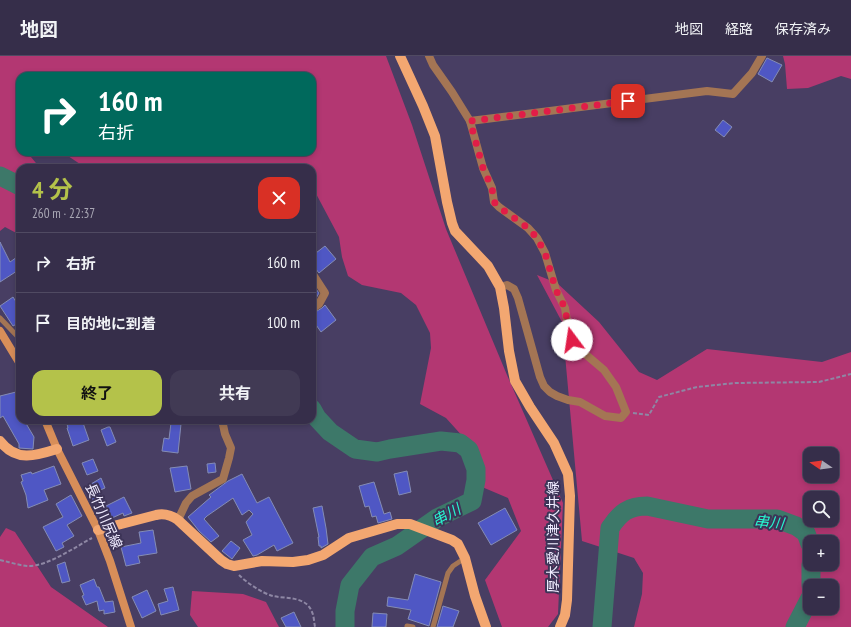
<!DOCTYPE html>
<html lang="ja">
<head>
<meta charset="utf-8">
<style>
	body { margin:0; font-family:"PT Sans Narrow","Noto Sans JP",sans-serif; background:#413a54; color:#f1f3f6; height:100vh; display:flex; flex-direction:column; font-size:15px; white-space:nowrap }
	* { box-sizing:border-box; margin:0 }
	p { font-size:13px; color:#aaa8b5 }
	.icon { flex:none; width:22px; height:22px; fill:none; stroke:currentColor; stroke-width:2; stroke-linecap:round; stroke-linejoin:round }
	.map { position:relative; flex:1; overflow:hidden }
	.details { position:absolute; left:16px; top:108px; width:300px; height:260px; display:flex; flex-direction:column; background:#362e4a; border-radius:12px; box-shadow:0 2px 6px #0003,0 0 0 1px #504a62 }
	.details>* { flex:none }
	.hud { position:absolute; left:16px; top:16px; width:300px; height:84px; border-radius:12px; box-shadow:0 2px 6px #0003,0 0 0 1px #504a62; background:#00695c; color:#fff; overflow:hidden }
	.needle { width:26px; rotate:283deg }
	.controls { position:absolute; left:803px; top:391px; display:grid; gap:8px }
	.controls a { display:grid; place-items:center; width:36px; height:36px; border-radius:8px; background:#362e4a; box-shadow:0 2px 6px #0003,0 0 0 1px #504a62; font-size:20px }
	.pin { position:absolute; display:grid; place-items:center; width:34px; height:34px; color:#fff; margin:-17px; border-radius:8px; box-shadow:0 2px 6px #0006 }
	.me { position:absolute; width:44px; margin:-22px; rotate:346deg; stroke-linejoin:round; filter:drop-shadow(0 0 3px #0008) }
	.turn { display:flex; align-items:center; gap:14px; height:84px; padding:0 16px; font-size:18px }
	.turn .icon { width:52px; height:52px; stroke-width:2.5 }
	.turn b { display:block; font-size:28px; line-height:34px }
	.round { display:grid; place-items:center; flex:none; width:42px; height:42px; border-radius:12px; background:#413a54 }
	.overview { display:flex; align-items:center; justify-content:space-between; height:68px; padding:0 16px }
	h1 { font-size:24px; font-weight:700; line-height:30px; color:#b4c24a }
	.cta { display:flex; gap:8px; margin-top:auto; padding:8px 16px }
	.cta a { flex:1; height:46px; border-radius:12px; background:#b4c24a; color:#111; font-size:16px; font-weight:700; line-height:46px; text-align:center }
	.cta a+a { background:#413a54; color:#f1f3f6 }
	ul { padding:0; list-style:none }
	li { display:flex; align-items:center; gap:12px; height:60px; padding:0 16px; border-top:1px solid #504a62 }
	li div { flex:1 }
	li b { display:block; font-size:15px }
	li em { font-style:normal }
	header { display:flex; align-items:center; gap:24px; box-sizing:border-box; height:56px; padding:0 20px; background:#362e4a; border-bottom:1px solid #504a62 }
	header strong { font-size:19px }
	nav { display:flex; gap:22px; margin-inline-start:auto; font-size:14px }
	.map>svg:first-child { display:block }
	.forest { fill:#b33772; fill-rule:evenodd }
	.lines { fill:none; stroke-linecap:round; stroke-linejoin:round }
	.river { stroke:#3d7869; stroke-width:19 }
	.building { fill:#4f57c4; stroke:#848cb5 }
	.path { stroke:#8e87a4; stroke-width:2; stroke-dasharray:4 2; stroke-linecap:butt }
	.lane { stroke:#a47554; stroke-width:5 }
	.street { stroke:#a47554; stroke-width:8 }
	.secondary { stroke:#d88e59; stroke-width:8 }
	.primary { stroke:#f3a771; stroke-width:10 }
	.route { stroke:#e11d48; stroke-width:7; stroke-dasharray:0 12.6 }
	.labels { text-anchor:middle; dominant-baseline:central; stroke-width:4; stroke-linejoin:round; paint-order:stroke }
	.street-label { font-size:14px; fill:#f0ecff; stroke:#3d3457 }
	.water-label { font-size:15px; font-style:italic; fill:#27f5ce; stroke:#3d3457 }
</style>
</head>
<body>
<header>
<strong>地図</strong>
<nav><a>地図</a><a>経路</a><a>保存済み</a></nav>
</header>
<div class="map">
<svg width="851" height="571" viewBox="0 0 851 571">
	<rect width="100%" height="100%" fill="#483e63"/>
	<!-- forest -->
	<g class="forest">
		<polygon points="0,0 386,0 412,69 446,173 507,319 563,447 558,558 548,571 502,571 485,524 521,475 508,442 475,428 465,383 446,362 420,348 431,292 430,277 416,249 401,237 362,229 348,220 342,201 339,181 313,132 312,133 312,112 86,112 62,96 312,96 312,20 20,20 20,96 38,96 31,101 40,112 20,112 20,179 5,171 0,175 0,124 2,123 0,122"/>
		<polygon points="783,0 851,0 851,23 841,20 808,32 787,33 785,8"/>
		<path d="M 537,219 L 557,227 L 599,266 L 639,316 L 657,324 L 707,293 L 822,306 L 851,296 L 851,571 L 634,571 L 642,538 L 643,517 L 634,502 L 582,485 L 562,266 ZM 810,398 L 832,398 L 832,420 L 810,420 ZM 810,442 L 832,442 L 832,464 L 810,464 ZM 810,486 L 832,486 L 832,508 L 810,508 ZM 810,530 L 832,530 L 832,552 L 810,552 Z"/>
		<polygon points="6,472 15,476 51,531 108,571 0,571 0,481"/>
		<polygon points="192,535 243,538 266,546 279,571 198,571 190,559"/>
	</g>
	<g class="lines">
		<!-- river -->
		<g class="river">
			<polyline points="0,120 20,130"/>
			<polyline points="312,353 317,362 330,376 355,393 377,396 390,393 441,385 460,387 469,394 476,413 476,424 472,445 437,462 397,490 372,501 350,529 345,555 345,571"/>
			<polyline points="811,508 811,530"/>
			<path d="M 602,571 L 610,472 C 620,457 628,450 647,450 L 708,463 L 777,463 L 796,470 L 806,477 L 810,488"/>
			<polyline points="795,571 810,542"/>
		</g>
	</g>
	<!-- building -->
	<g class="building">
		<polygon points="767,2 782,9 772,26 758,18"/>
		<polygon points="723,64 732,71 724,81 715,74"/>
		<polygon points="0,186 10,206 20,199 20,213 0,226"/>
		<polygon points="325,190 336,203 319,217 315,212 312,212 312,200"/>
		<polygon points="312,228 319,237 315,244 312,246"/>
		<polygon points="13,241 20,252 20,266 13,270 0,250"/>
		<polygon points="325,249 336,264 321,276 312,263 312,258 322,252"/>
		<polygon points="20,335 20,364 24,364 34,381 33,393 19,392 19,388 3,360 0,362 0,340"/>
		<polygon points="66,364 82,364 89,384 73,390 67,372 68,372"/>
		<polygon points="171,367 181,368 178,397 162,395 164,382 169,383"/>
		<polygon points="108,371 110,371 116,386 107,390 101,374"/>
		<polygon points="93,403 98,415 87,419 82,407"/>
		<polygon points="215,407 216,416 208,417 207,408"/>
		<polygon points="54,410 61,428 44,434 48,444 28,452 26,439 21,426 23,425 21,419 31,416 32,418"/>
		<polygon points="187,410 191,433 175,436 170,412"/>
		<polygon points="407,415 411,436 399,439 394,418"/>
		<polygon points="242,418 257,447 269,441 293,487 277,495 274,489 257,499 253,500 243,484 252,479 246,466 253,458 249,454 242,459 233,442 207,460 204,463 219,480 211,486 199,475 188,461 211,441 209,439 228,425"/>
		<polygon points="101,422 105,432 98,435 102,444 94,448 89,435 93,433 91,428"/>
		<polygon points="374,426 384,458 390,456 392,463 378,467 376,460 372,461 369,450 365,451 359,430"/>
		<polygon points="71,439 82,460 67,469 74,480 62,487 64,491 56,495 43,471 63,461 56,448"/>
		<polygon points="124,441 132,457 124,460 123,457 112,462 106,450"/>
		<polygon points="322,450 326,472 328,488 321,492 321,490 319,490 318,481 319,481 313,452"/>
		<polygon points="505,452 517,474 491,489 478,467"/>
		<polygon points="153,474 157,497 138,500 140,507 126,510 121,491 141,487 139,476"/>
		<polygon points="231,485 240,492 232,503 222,495"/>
		<polygon points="65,506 70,525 62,527 57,509"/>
		<polygon points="415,518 441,526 429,570 408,563 411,554 387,550 388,541 408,544"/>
		<polygon points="94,523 97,531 99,531 105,546 113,545 115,556 104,558 104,554 99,555 97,545 86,549 82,540 84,539 80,529"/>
		<polygon points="173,531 179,554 161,559 158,548 168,545 164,533"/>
		<polygon points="147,534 156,555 142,562 132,541"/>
		<polygon points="443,550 459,555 453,571 437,571"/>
		<polygon points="294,556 301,571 286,571 281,562"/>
		<polygon points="373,557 387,558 386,571 372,571"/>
	</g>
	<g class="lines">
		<!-- path -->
		<g class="path">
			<polyline points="633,357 649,359 659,341 697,331 735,327 819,326 851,318"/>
			<path d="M 0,504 C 9,506 18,509 27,510 C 47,511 75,491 92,482"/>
			<path d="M 239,519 C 247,527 262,537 273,540 C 287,543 306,540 312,556 C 314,560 314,566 315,571"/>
		</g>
		<!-- lane -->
		<g class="lane">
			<polyline points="0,262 20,283"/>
			<polyline points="407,570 413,571"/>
			<polyline points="433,571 448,517 453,510 465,502"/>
		</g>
		<!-- street -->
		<g class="street">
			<polyline points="429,0 433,9 452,36 470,65 483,112 492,132 494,146 499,151 528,172 537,182 545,197 556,234 565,252 569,277 572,284 577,291 604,314 616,331 626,356 621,362 605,360 580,346 568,344 557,340 550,336 544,330 540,321 518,242 514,233 507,229 500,231"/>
			<polyline points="470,65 707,35 733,38 752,17 762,0"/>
			<polyline points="19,147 20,147"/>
			<polyline points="312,217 325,237 319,248 312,253"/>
			<polyline points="178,464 186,447 192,440 223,423 229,402 231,392 225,378 222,364"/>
		</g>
		<!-- secondary -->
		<g class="secondary">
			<polyline points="0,275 20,308"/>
			<polyline points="45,364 57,393 98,474 110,505 131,571"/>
		</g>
		<!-- primary -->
		<g class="primary">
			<polyline points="400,0 423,50 435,80 447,146 452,167 455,175 488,210 500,231 504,252 509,295 515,325 530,351 554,387 568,418 570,440 567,544 565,559 560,571"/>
			<path d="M 0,385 C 16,406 35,400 57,393"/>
			<path d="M 98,474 L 156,459 C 165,457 171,459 178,464 L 221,504 L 227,508 L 234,510 L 262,505 L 293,506 L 308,504 L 323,499 L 349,482 L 397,468 L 410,468 L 452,484 L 458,488 L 465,502 L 475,540 L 486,571"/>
		</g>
	</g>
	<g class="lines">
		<!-- route -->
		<polyline class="route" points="572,284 569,277 565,252 556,234 545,197 537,182 528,172 499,151 494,146 492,132 483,112 470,65 628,45"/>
	</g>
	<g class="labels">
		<!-- street labels -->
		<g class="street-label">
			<text transform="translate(104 460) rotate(66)">長竹川尻線</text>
			<text transform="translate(553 481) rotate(-90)">厚木愛川津久井線</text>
		</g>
		<!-- water labels -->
		<g class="water-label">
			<text transform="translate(446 459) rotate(-29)">串川</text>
			<text transform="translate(769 466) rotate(6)">串川</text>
		</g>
	</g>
</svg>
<div class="controls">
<a><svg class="needle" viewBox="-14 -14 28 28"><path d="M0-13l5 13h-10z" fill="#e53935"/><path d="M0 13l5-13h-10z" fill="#aaa8b5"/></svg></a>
<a><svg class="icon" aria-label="search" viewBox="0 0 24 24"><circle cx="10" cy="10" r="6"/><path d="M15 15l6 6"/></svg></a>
<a>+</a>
<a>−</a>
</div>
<div class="pin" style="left:628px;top:45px;background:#d93025"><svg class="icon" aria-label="arrive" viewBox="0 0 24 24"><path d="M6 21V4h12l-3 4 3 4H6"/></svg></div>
<svg class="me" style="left:572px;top:284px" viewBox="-20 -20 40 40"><circle r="19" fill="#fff"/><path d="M0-13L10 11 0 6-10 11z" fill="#e11d48"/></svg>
<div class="hud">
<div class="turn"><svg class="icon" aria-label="right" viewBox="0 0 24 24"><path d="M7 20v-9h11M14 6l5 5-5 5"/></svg><div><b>160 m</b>右折</div></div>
</div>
<section class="details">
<div class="overview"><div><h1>4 分</h1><p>260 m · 22:37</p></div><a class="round" style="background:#d93025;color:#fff"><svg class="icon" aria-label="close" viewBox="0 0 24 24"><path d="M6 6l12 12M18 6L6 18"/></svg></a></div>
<ul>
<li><svg class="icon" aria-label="right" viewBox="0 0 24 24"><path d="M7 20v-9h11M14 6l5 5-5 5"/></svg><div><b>右折</b></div><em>160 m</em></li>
<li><svg class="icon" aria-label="arrive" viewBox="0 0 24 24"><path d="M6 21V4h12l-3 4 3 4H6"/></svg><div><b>目的地に到着</b></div><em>100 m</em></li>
</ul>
<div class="cta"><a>終了</a><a>共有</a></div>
</section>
</div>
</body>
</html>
